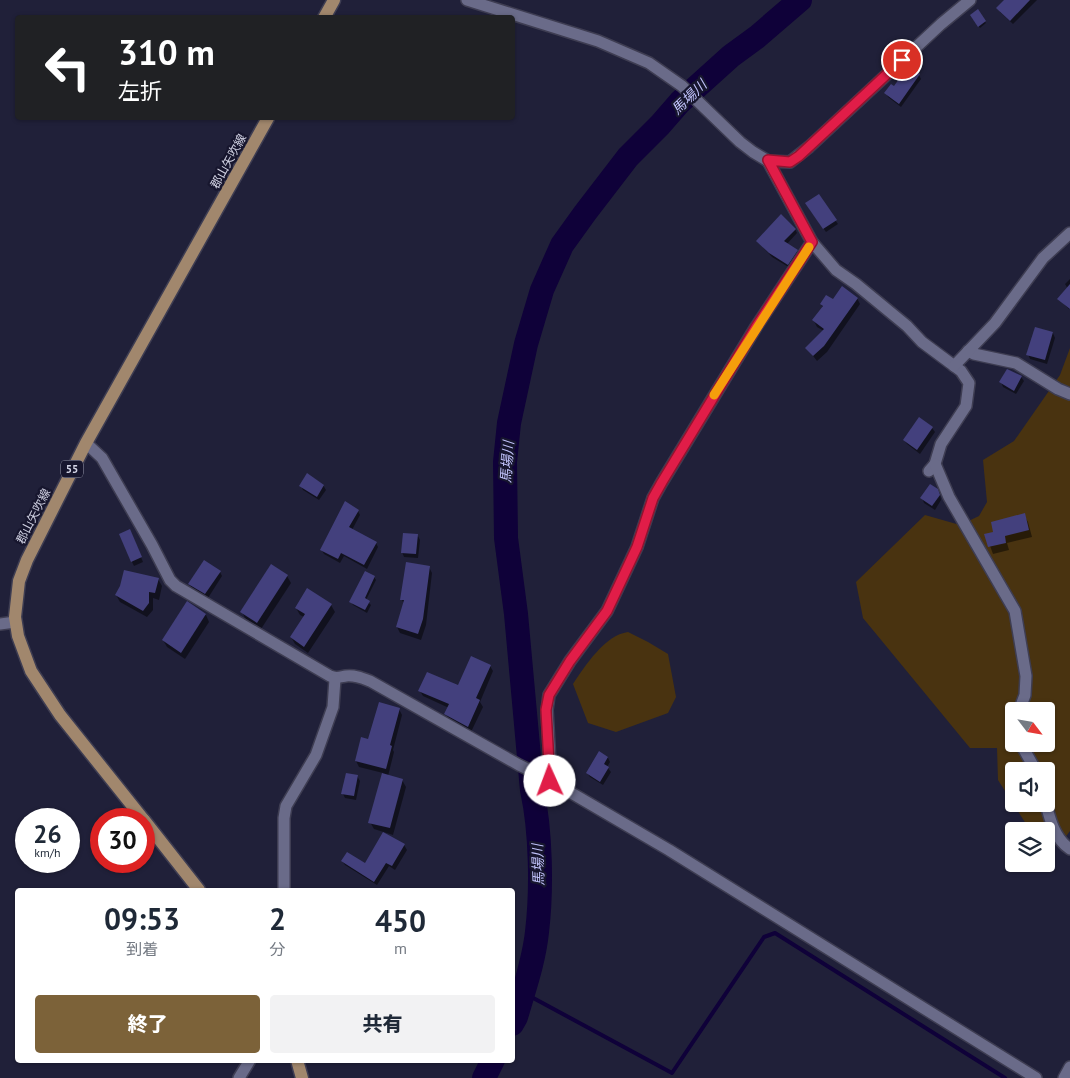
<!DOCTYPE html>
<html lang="ja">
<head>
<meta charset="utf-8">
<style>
	body { margin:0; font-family:"PT Sans","Noto Sans JP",sans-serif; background:#f2f2f3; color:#1f2937; height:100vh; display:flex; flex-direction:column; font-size:19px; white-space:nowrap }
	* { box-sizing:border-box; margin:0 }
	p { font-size:16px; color:#747a83 }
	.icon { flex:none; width:28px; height:28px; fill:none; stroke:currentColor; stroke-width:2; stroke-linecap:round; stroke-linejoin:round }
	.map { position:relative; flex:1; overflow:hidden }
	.sheet { position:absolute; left:15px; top:888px; width:500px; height:175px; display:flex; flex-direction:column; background:#fff; border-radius:5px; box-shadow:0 1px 4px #0004 }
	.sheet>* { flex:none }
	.top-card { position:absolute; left:15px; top:15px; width:500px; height:105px; border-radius:5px; box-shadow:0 1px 4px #0004; background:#202124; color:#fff; overflow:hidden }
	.needle { width:32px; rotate:121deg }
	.buttons { position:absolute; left:1005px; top:702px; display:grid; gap:10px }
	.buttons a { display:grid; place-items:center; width:50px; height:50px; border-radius:5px; background:#fff; box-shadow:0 1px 4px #0004; font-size:25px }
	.speed { position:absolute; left:15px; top:808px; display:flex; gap:10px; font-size:25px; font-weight:700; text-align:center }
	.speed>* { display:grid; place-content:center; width:65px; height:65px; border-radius:50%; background:#fff; box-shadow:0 1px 4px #0004; line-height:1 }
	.speed small { font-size:12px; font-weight:400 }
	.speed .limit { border:8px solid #d22; background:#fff; color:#111 }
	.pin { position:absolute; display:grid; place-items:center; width:42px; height:42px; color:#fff; margin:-21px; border:2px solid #fff; border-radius:50%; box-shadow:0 1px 5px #0007 }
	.me { position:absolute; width:55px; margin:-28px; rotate:358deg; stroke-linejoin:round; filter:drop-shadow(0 0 4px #0008) }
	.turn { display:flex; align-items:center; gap:18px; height:105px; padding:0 20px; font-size:22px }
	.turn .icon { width:65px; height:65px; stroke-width:2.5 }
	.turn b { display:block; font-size:35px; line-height:42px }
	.eta { display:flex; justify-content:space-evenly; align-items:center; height:85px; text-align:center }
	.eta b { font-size:30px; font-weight:800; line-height:35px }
	.primary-button { display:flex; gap:10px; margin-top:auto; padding:10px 20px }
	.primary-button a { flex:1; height:58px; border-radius:5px; background:#7c6239; color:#fff; font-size:20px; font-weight:800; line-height:58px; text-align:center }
	.primary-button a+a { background:#f2f2f3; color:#1f2937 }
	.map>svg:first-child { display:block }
	.green { fill:#493310; fill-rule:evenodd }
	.shadow { fill:#0007 }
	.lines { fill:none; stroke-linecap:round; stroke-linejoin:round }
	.stream { stroke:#0f0139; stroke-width:4 }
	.river { stroke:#0f0139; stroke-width:24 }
	.building { fill:#43407d }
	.minor-casing { stroke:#3e3d52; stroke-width:14 }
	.primary-casing { stroke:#3e3d52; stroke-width:15 }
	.minor { stroke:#6a6b89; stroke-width:11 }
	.primary { stroke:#a1876d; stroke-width:12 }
	.route-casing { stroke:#92132f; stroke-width:12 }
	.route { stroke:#e11d48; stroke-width:9 }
	.slow { stroke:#f59e0b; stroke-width:9 }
	.labels { text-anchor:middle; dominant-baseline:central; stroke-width:4.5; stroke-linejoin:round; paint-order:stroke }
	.shield { fill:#17162e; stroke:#999aad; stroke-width:1 }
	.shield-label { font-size:11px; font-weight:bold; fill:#d1d2e3 }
	.street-label { font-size:12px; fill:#d1d2e3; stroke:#17162e }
	.water-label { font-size:14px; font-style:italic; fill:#c1c3fb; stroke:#17162e }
</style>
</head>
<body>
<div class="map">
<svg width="1070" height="1078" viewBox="0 0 1070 1078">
	<rect width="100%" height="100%" fill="#202039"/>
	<!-- green -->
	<g class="green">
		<path d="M 1070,348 L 1070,831 L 1064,839 L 1046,834 L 1046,831 L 1030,830 L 998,780 L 997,748 L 970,748 L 863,618 L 856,582 L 925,515 L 960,525 L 979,516 L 987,502 L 983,460 L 1014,441 L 1060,375 ZM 1014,711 L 1046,711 L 1046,744 L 1014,744 ZM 1014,771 L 1046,771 L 1046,804 L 1014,804 Z"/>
		<path d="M 628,632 L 648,642 L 668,654 L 676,697 L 668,713 L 616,732 L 588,723 L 573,684 C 585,666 605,635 628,632 Z"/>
	</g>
	<!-- shadow -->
	<g class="shadow">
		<polygon points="1005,0 1037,0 1013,24 1000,12"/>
		<polygon points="978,11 986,23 980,28 971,16"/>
		<polygon points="919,75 921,79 901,107 888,97 886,93"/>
		<polygon points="809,208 835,220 838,224 826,232"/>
		<polygon points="795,229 797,233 786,245 797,251 799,255 790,268 772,257 757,241"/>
		<polygon points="1070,279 1070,308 1069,309 1059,299 1068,289 1065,284"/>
		<polygon points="857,298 860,304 827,352 817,361 807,348 824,331 817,327 814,321 823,308 821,304"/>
		<polygon points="1036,328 1053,333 1055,338 1047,364 1030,359 1028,354"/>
		<polygon points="1021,377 1024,381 1016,394 1003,387 1001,382"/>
		<polygon points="932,428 935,432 920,454 907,444 904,440"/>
		<polygon points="323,485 326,490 319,500 303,490 301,486"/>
		<polygon points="940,495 941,500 935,510 924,503 922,498"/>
		<polygon points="358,511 360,515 352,530 376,543 378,547 367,569 344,556 340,563 324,554 321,549"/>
		<polygon points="1024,515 1028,522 1032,537 1007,543 1009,550 993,554 986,535 995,533"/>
		<polygon points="132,535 143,562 134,566 132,562"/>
		<polygon points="418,536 420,540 418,558 404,557 402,552"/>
		<polygon points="429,567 432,573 426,625 421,640 400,633 397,627 404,604 402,600"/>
		<polygon points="220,572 222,576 208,598 192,588 189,584"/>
		<polygon points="287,576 291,583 261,629 245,618 242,612"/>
		<polygon points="374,577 376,580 366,600 371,605 367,613 353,605 351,602"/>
		<polygon points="158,579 162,586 159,600 153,598 153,610 147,617 120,602 116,595"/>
		<polygon points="188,603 206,615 209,622 185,659 167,647 163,640"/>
		<polygon points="331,605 335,612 308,653 295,644 291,637 304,617 300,615 296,608"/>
		<polygon points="490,666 493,671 480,702 483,707 471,732 449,719 446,714 449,708 423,696 420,691 458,687"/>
		<polygon points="399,709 402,715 393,750 394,752 388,776 402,780 406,787 393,835 374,829 370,822 383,773 359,767 356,761 369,741"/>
		<polygon points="600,753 608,758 610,762 607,767 611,772 603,785 590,777 587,773"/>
		<polygon points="357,776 360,781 356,800 345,798 343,794"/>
		<polygon points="384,834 404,845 407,850 395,870 389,866 377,885 345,865 342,861 365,865"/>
	</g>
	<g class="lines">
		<!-- stream -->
		<polyline class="stream" points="524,993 672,1073 764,937 775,933 1005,1078"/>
		<!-- river -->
		<g class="river">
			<path d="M 512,1024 L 516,1017 C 524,989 534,961 537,932 C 542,890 541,831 532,790 L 516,614 L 506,538 L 505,462 L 509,423 L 526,344 L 542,290 L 562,245 L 585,213 L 628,157 L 660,125 L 680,102 L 731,56 L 757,37 L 800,0"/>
			<polyline points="484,1078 493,1060"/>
		</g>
	</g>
	<!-- building -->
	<g class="building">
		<polygon points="1004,0 1030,0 1010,21 996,8"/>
		<polygon points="978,9 986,21 978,27 970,15"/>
		<polygon points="909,65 920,74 899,104 884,93 891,84 894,86"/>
		<polygon points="819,194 837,220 823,229 805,203"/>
		<polygon points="781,214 796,229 784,241 798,250 788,265 769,253 756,241"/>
		<polygon points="1070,284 1070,309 1057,299"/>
		<polygon points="842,286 858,298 824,346 813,356 805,348 824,329 812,320 823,306 820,304 826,295 833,299"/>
		<polygon points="1035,327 1053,332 1045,360 1026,355"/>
		<polygon points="1007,369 1022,376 1014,391 999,382"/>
		<polygon points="919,417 933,427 917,450 903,440"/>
		<polygon points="307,473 324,485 317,497 299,486"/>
		<polygon points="930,484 938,489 940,495 932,506 920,498"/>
		<polygon points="345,501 359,510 349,527 377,542 364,565 341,553 338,559 320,550"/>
		<polygon points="1025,513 1029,530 1005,536 1006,543 988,547 984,534 993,532 991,522"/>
		<polygon points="130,529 142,557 131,562 119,534"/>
		<polygon points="403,533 418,534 416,554 401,553"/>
		<polygon points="204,560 221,571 205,594 188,584"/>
		<polygon points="406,562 430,566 423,619 418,634 396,627 404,600 400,600"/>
		<polygon points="271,564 288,575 257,623 240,612"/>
		<polygon points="124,570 159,578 155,593 149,592 149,603 143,611 115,595 120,586"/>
		<polygon points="365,571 375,576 365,598 370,601 365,610 349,602"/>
		<polygon points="307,588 332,604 304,647 290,637 305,614 295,608"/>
		<polygon points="187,601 206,614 181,653 162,640"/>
		<polygon points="471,656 491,665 476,698 480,700 468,727 444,714 449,704 418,691 427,672 458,685"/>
		<polygon points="379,702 400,708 390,745 392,746 386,769 355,761 361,737 368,739"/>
		<polygon points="599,751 608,757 604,764 609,767 600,782 586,773"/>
		<polygon points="346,773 358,775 354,796 341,794"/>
		<polygon points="382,773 403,779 390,828 368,823"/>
		<polygon points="383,832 405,844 392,866 386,863 374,882 341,861 347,852 365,863"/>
	</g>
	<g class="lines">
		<!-- minor casing -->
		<g class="minor-casing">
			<g id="minor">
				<polyline points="467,0 598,41 649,63 682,86 740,142 753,152 768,161 790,162 809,147 941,24 970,0"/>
				<polyline points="768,161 812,242 836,270 856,284 907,326 922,342 961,371 969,383 966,406 941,444 935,464 929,471"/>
				<polyline points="968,351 974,354 1016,363 1058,389 1070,394"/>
				<polyline points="954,366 995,323 1043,258 1070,233"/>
				<path d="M 86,443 L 102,458 L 152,545 L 170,580 L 176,586 L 330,676 C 336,679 340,677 346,676 C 355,675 362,678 370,681 L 519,765 L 544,777 L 669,850 L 1036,1078"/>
				<polyline points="935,464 949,497 1015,611 1026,676 1025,695 1019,711"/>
				<polyline points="0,624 15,622"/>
				<polyline points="1021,744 1036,771"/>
				<polyline points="551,781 547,710 549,695 570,661 607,611 637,547 653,498 662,482 756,327 812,242"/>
				<path d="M 1046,804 C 1050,820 1055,839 1070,849"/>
				<polyline points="284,890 284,818 286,806 316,755 333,707 335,679"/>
				<polyline points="239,1078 250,1060"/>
				<polyline points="1064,1078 1070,1067"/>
			</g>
		</g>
		<!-- primary casing -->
		<g class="primary-casing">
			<g id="primary">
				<polyline points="324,18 334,0"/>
				<polyline points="143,819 60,715 31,671 18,636 15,617 19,581 27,560 86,443 268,118"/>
				<polyline points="144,820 199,890"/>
				<polyline points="297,1060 302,1078"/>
			</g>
		</g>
		<!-- minor -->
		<use href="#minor" class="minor"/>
		<!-- primary -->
		<use href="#primary" class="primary"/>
	</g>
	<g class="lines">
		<!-- route casing -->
		<g class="route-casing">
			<polyline id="route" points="550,781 546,710 549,695 570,661 607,611 637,547 653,498 662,482 756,327 812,242 768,160 790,162 799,156 902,60"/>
		</g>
		<!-- route -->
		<use href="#route" class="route"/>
		<!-- slow -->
		<polyline class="slow" points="714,395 809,247"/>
	</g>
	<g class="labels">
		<!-- shield labels -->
		<rect class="shield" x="61" y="460.5" width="22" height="17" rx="4"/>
		<g class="shield-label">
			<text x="72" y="469">55</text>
		</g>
		<!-- street labels -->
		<g class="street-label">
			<text transform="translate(228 161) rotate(-61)">郡山矢吹線</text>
			<text transform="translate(33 516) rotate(-63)">郡山矢吹線</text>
		</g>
		<!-- water labels -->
		<g class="water-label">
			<text transform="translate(689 97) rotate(-44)">馬場川</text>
			<text transform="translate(507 462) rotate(-86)">馬場川</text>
			<text transform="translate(538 865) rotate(-92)">馬場川</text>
		</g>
	</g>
</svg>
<div class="buttons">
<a><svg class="needle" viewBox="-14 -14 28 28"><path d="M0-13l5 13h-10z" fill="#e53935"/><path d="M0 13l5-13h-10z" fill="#747a83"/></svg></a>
<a><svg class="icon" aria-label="sound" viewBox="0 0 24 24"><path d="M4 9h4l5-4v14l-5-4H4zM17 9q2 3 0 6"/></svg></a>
<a><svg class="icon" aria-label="layers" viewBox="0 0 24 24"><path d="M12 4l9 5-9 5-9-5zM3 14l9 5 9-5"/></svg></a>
</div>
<div class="speed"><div>26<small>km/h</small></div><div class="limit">30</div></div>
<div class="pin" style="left:902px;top:60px;background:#d93025"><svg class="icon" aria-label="arrive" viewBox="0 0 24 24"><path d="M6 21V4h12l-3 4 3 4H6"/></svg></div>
<svg class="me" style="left:550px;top:781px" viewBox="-20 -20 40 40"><circle r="19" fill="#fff"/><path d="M0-13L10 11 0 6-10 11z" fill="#e11d48"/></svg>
<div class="top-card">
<div class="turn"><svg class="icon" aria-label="left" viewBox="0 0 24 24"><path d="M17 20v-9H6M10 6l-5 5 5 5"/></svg><div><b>310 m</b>左折</div></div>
</div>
<section class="sheet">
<div class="eta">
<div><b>09:53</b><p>到着</p></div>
<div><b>2</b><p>分</p></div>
<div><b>450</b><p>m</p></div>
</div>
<div class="primary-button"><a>終了</a><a>共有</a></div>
</section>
</div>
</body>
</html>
